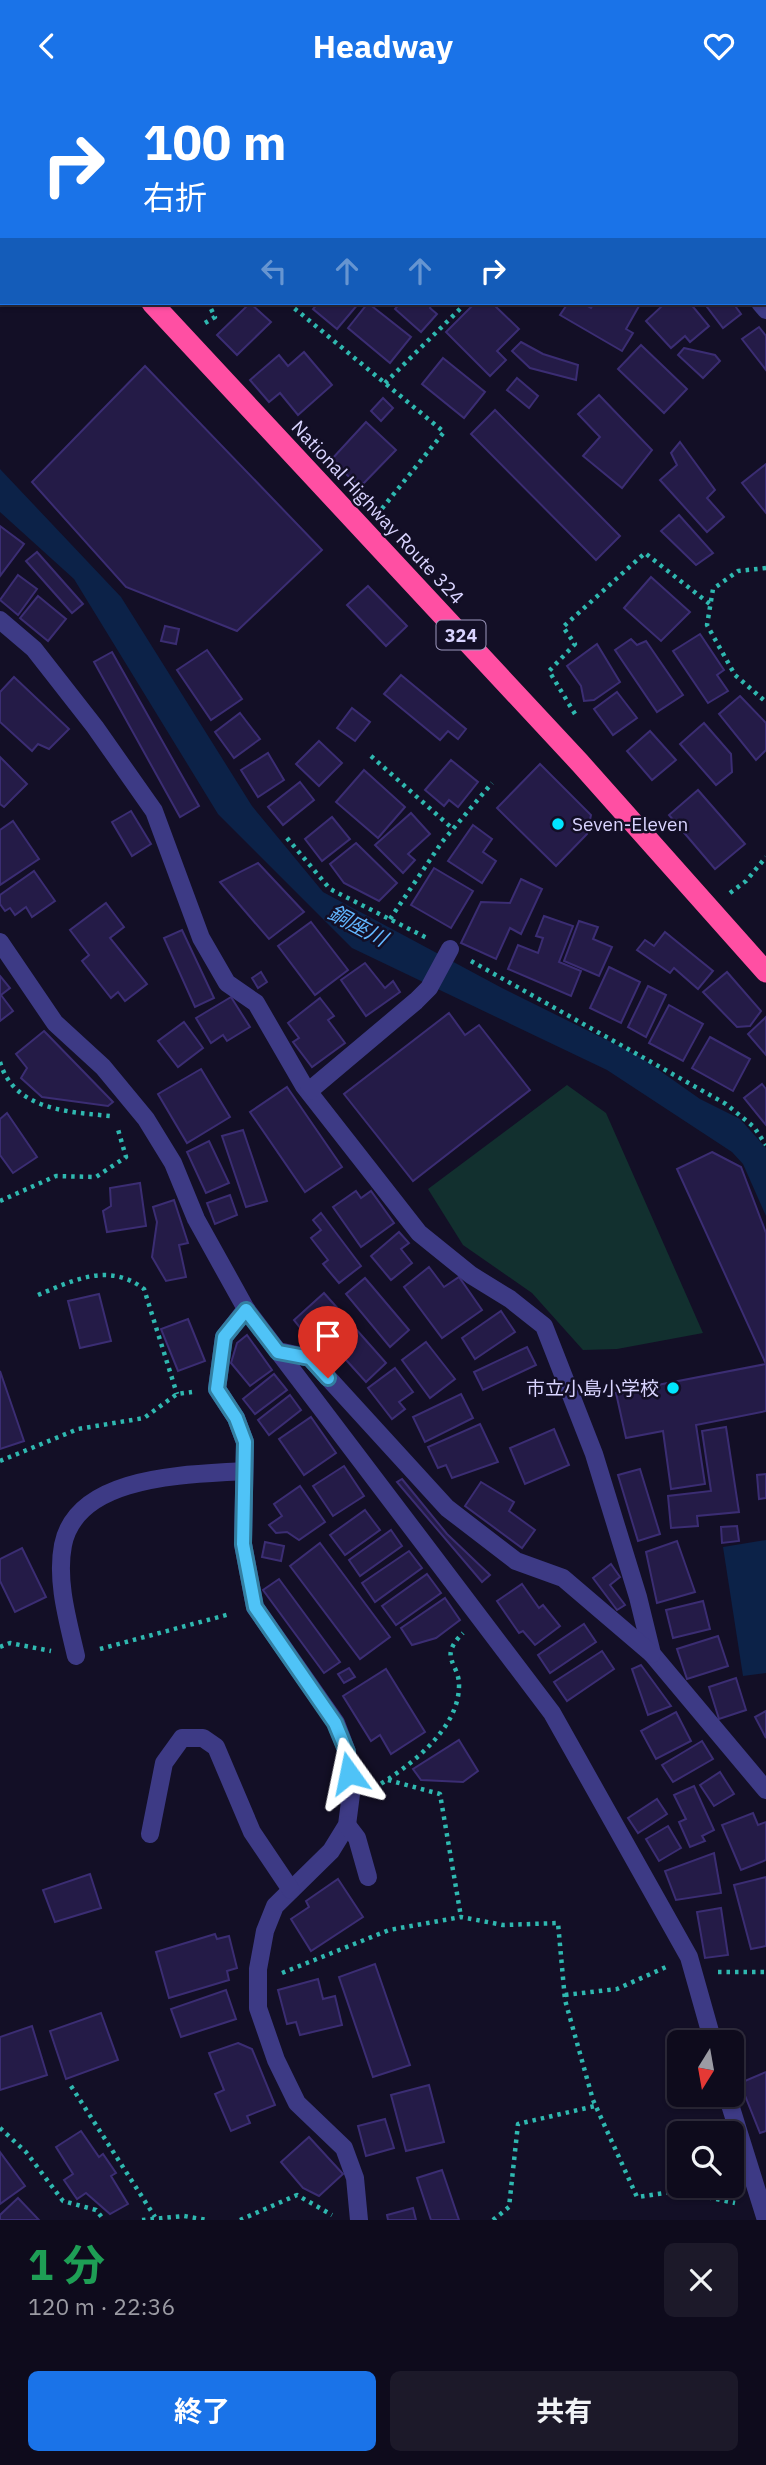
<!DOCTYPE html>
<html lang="ja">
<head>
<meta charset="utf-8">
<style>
	body { margin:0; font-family:"IBM Plex Sans","Noto Sans JP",sans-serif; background:#1c1929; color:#f1f3f6; height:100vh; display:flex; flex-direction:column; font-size:26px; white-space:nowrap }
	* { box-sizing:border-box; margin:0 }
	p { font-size:23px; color:#9b9ba3 }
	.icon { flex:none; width:38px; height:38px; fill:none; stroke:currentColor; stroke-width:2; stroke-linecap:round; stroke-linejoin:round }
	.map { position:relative; height:2129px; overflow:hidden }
	.side { display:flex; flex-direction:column; background:#0e0b1c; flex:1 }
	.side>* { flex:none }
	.guide { position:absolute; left:0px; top:0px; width:766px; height:214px; box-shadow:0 2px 5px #0004,0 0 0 2px #2e2b3b; background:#1a73e8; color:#fff; overflow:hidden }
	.needle { width:46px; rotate:191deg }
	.buttons { position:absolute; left:667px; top:1939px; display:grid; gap:14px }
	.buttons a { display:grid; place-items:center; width:77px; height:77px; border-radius:10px; background:#0e0b1c; box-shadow:0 2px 5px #0004,0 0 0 2px #2e2b3b; font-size:35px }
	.pin { position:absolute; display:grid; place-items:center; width:60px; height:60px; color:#fff; margin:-72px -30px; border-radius:50% 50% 50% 0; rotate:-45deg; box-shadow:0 0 7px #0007 }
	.pin .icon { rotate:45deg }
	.me { position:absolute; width:77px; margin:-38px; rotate:348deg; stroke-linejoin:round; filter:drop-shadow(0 0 5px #0008) }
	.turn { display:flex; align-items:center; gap:24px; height:147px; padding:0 28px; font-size:32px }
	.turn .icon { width:91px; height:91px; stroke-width:2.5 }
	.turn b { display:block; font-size:49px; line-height:60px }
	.lanes { display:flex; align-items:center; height:66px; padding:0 28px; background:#0003; justify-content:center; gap:35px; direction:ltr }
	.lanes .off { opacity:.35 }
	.round { display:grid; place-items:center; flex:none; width:74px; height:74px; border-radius:10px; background:#1c1929 }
	.summary { display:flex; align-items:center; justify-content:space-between; height:119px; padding:0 28px }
	h1 { font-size:42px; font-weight:700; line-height:52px; color:#1e9e55 }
	.primary-button { display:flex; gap:14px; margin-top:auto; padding:14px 28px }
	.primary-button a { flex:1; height:80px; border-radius:10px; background:#1a73e8; color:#fff; font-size:28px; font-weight:700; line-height:80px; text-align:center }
	.primary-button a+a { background:#1c1929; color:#f1f3f6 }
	header { display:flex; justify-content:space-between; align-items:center; height:91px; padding:0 28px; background:#1a73e8; color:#fff; font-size:32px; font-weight:700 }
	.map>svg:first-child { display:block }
	.green { fill:#12302f }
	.water { fill:#0c2248 }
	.building { fill:#241b47; stroke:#3b2d73; stroke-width:2 }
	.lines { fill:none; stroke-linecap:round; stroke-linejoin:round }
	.path { stroke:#2fb8b0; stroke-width:4.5; stroke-dasharray:3.5 5; stroke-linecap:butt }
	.street { stroke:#3d3a85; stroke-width:18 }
	.highway { stroke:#ff4fa3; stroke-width:21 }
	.route-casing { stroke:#337fa1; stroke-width:18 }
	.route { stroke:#4fc3f7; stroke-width:12 }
	.poi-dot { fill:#00e5ff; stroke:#130f26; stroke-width:2.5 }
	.labels { text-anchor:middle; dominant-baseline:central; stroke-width:5; stroke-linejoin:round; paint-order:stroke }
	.shield { fill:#130f26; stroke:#9e99be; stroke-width:2 }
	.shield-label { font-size:18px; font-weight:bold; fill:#d9d4ff }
	.street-label { font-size:19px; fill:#d9d4ff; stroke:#130f26 }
	.poi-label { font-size:19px; fill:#d9d4ff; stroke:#130f26; text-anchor:start }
	.water-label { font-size:21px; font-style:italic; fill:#62b6ff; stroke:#130f26 }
</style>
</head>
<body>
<header><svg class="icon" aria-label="back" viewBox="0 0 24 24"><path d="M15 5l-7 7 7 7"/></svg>Headway<svg class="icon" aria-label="heart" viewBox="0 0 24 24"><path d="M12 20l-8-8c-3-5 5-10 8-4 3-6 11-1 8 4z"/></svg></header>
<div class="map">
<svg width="766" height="2129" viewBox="0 0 766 2129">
	<rect width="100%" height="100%" fill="#130f26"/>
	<!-- green -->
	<polygon class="green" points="567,994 606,1022 703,1242 617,1258 583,1259 532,1202 463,1154 428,1098"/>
	<!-- water -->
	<g class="water">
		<polygon points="0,378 121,506 252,715 323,801 502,897 639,965 700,1008 740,1028 766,1057 766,1125 743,1073 732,1061 607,979 352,857 218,723 74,488 0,421"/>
		<polygon points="766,1449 766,1582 743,1585 723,1456"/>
	</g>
	<!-- building -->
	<g class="building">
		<polygon points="250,212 271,231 237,264 217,244"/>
		<polygon points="318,212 359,212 337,238 313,218"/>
		<polygon points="368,212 411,246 390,272 348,237"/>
		<polygon points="400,212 432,212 430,217 437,223 421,241 395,218"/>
		<polygon points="475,212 492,212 519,238 497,260 506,269 490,285 446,241"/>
		<polygon points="568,212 582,212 591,217 594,212 634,212 639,215 626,238 633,242 622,260 560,224"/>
		<polygon points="658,212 690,212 709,235 690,251 685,245 671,257 646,230 661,216"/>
		<polygon points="704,212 733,212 741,223 723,237"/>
		<polygon points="759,236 766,245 766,279 742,248"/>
		<polygon points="521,251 543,263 578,274 576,289 530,277 512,260"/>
		<polygon points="641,254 687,298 664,322 618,278"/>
		<polygon points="684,257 715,264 720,270 703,287 678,264"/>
		<polygon points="304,261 332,294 298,324 280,302 269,311 250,289 279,264 288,275"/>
		<polygon points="443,267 485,301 464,327 422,293"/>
		<polygon points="145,275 322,459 237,540 126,496 32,391"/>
		<polygon points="517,287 538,305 529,317 507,299"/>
		<polygon points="599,304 652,359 622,397 583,365 600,346 578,323"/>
		<polygon points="383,307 393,317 381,330 371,320"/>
		<polygon points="495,319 620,445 596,469 471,343"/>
		<polygon points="366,331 396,359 360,396 331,369"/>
		<polygon points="680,351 715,399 707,407 724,426 707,441 660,389 677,374 671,362"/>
		<polygon points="766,373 766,422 742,392"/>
		<polygon points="679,424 713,462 696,474 661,440"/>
		<polygon points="0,435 24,453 0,485"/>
		<polygon points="37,461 83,513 72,522 26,470"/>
		<polygon points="18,484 37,498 18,524 0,509"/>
		<polygon points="651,486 690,521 661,550 624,517"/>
		<polygon points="368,495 407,535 386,555 347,514"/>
		<polygon points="38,505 66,528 48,550 20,527"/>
		<polygon points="165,535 179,538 176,553 161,550"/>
		<polygon points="700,543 724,579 717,584 728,600 708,612 673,560"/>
		<polygon points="631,548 637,554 646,550 683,604 657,621 615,559"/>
		<polygon points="597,553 620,591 594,609 584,610 581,595 567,575"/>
		<polygon points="207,559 242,608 211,629 177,579"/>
		<polygon points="112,561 199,715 180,726 94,571"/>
		<polygon points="401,584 466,638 458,648 448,640 440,649 384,603"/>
		<polygon points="14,586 69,638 49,658 38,653 32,660 0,631 0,601"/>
		<polygon points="617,601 637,627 613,644 594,618"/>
		<polygon points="740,605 766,632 766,659 756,669 719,623"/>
		<polygon points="352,617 370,631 355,650 337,637"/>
		<polygon points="240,622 260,648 234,667 215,641"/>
		<polygon points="704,632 731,663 732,681 716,694 680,653"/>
		<polygon points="650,640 676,669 652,689 627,660"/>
		<polygon points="319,650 342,672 319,695 296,673"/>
		<polygon points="268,662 284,689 258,706 241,679"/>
		<polygon points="0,666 27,693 4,716 0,713"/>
		<polygon points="451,669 478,691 458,716 449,709 444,715 425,699"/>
		<polygon points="540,673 591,724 587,743 556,775 497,717"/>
		<polygon points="364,679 405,716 378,747 336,711"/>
		<polygon points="300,691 314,709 283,734 268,716"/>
		<polygon points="698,699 745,753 715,778 669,724"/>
		<polygon points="131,720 151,753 132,765 112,731"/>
		<polygon points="411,722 430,743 408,763 415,769 403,782 375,754"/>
		<polygon points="332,726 350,748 322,770 305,748"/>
		<polygon points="13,730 39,768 0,794 0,739"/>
		<polygon points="473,734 492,748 483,761 496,770 482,792 448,770"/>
		<polygon points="356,752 397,792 379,810 344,792 330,773"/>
		<polygon points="258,772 304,821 269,848 220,791"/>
		<polygon points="434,777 473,800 451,837 411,814"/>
		<polygon points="34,780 55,810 32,826 26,816 15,824 10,817 5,820 0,813 0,804"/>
		<polygon points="521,788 542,798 521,843 510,837 496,868 461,852 481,811 510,812"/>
		<polygon points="106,812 124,836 110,847 147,893 125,910 118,901 111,907 82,870 89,864 70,839"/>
		<polygon points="544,825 573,835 559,871 581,880 571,905 508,878 518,854 538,862 543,847 536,845"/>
		<polygon points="579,830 598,836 593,848 612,856 599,885 564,870"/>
		<polygon points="311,831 348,879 315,904 278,855"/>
		<polygon points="182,839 214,907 195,916 164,847"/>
		<polygon points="665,841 713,880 698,898 674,877 670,882 637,859 645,849 654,855"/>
		<polygon points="365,872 385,897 393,890 400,901 366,925 341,889"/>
		<polygon points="609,876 640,891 621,932 590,917"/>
		<polygon points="261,881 267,891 258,897 252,887"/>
		<polygon points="727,881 761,920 750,935 737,936 703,901"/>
		<polygon points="0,885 10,897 1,904 13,920 0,930"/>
		<polygon points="648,895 666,904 646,946 628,936"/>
		<polygon points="231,906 250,936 227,950 223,944 211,952 196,927"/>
		<polygon points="320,907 334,925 328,929 345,952 312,976 293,951 299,947 288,932"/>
		<polygon points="669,914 703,933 683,970 649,952"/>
		<polygon points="449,922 465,944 479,934 530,999 413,1090 344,1003"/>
		<polygon points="766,926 766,964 748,943"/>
		<polygon points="184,931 203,957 178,976 158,950"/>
		<polygon points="44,940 113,1011 108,1015 42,1006 21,987 27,977 16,963"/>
		<polygon points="710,946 750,968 733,1000 692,977"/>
		<polygon points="201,978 230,1026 187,1052 158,1003"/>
		<polygon points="762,993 766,998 766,1034 744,1007"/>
		<polygon points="287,996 342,1076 305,1101 250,1021"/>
		<polygon points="7,1022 37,1066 13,1082 0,1064 0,1028"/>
		<polygon points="243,1039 267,1110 246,1116 222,1045"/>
		<polygon points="209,1050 229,1092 206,1102 187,1061"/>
		<polygon points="712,1061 741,1076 766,1142 766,1320 696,1334 705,1393 671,1398 663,1340 626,1347 616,1302 766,1273 677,1078"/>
		<polygon points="140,1092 146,1135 107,1141 103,1120 111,1115 110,1097"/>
		<polygon points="356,1100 361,1107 371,1100 394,1132 361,1156 333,1116"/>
		<polygon points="230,1104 237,1124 215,1133 207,1112"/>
		<polygon points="174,1109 188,1152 179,1154 186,1186 166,1190 152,1166 157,1131 153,1116"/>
		<polygon points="321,1122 361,1175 339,1192 323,1173 328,1169 311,1147 321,1139 313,1129"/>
		<polygon points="399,1141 409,1152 401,1158 412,1172 391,1189 371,1165"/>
		<polygon points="429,1176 444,1196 459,1186 482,1219 442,1247 404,1196"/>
		<polygon points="365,1187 409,1239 390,1256 346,1203"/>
		<polygon points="324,1202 386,1272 366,1291 338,1260 332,1266 310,1241 306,1244 294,1229"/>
		<polygon points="99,1203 111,1250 80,1257 68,1210"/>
		<polygon points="501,1220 515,1241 475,1268 462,1247"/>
		<polygon points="188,1228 205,1270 178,1280 161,1238"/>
		<polygon points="247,1244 272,1279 250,1295 231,1272 237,1252"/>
		<polygon points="426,1251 455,1288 430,1307 402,1269"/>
		<polygon points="527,1256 536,1274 483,1299 474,1281"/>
		<polygon points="395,1277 413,1301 399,1311 405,1318 392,1328 368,1297"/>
		<polygon points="0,1280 24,1350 0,1358"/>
		<polygon points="274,1283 287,1299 255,1323 243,1308"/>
		<polygon points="461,1303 473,1327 425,1351 413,1326"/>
		<polygon points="290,1304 301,1319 269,1344 258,1329"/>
		<polygon points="311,1326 336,1362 304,1384 279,1348"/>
		<polygon points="480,1333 498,1371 452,1387 446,1374 438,1377 428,1356"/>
		<polygon points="726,1336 739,1421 697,1425 698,1435 671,1437 668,1405 711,1400 702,1340"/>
		<polygon points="554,1338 569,1374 525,1393 510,1357"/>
		<polygon points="344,1375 364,1405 333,1425 313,1395"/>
		<polygon points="640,1378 660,1443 638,1450 618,1384"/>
		<polygon points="766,1383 766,1407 759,1408 757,1384"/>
		<polygon points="402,1388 447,1443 490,1484 482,1491 397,1391"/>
		<polygon points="481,1391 514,1411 509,1420 535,1439 522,1457 465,1415"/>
		<polygon points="300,1395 325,1431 299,1449 287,1441 276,1442 269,1434 282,1425 274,1413"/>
		<polygon points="365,1419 380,1439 345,1464 330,1444"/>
		<polygon points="737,1435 739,1450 722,1452 721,1436"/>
		<polygon points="391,1439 402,1455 360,1485 349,1469"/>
		<polygon points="677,1450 695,1501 657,1512 646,1461"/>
		<polygon points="265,1451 284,1455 281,1470 262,1466"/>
		<polygon points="320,1452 390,1546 360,1568 290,1475"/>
		<polygon points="22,1457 46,1506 15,1521 0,1490 0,1468"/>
		<polygon points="409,1460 422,1477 375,1511 362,1492"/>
		<polygon points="611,1473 620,1486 610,1494 625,1514 617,1519 593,1487"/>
		<polygon points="427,1483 441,1502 396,1534 382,1515"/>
		<polygon points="279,1488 340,1571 324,1582 263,1499"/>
		<polygon points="522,1493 539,1517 543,1514 560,1535 535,1554 523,1540 519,1542 497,1510"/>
		<polygon points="445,1507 460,1529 436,1547 412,1554 401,1537"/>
		<polygon points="703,1510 710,1538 673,1547 666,1519"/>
		<polygon points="584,1533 596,1551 550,1582 538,1564"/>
		<polygon points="718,1545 728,1575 687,1588 677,1558"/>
		<polygon points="602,1560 614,1578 567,1610 554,1591"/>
		<polygon points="641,1574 671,1615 648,1624 632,1578"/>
		<polygon points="349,1577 355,1586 344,1592 338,1583"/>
		<polygon points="386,1578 425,1641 391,1663 380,1644 371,1650 343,1605"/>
		<polygon points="736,1587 746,1619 719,1628 709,1596"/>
		<polygon points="766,1620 766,1647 755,1626"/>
		<polygon points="676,1621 691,1650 656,1668 641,1640"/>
		<polygon points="459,1649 478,1680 463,1691 421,1689 413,1678"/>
		<polygon points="702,1650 713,1668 673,1691 662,1674"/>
		<polygon points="720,1681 734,1703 714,1715 700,1694"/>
		<polygon points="694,1695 714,1739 702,1745 705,1750 690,1756 679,1731 686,1728 674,1704"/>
		<polygon points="657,1708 667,1723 638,1742 628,1727"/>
		<polygon points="753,1722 758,1734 766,1731 766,1769 741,1779 722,1734"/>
		<polygon points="668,1735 681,1757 659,1770 646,1748"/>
		<polygon points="714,1762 721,1802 676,1809 665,1780"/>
		<polygon points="90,1783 101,1817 55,1831 43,1799"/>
		<polygon points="766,1786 766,1855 751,1858 734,1794"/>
		<polygon points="338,1788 363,1826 311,1860 291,1828 309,1816 306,1810"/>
		<polygon points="721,1817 728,1864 705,1867 697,1821"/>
		<polygon points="215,1843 217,1848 229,1845 237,1877 227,1880 229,1889 169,1907 156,1861"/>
		<polygon points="375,1873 410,1974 373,1986 339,1886"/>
		<polygon points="318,1888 323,1908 335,1905 342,1934 300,1944 296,1931 287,1933 278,1899"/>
		<polygon points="226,1899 236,1928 181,1946 171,1918"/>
		<polygon points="101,1922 118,1969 66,1988 50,1940"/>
		<polygon points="32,1935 47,1984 0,1999 0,1946"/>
		<polygon points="238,1952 252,1958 275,2014 247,2025 250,2032 231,2040 215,2003 224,1999 209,1962"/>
		<polygon points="766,1981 766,2040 760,2042 740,1992"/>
		<polygon points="429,1994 444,2051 406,2060 391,2004"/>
		<polygon points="385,2028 394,2057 366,2065 358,2035"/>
		<polygon points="81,2040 99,2066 103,2063 116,2082 111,2085 128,2113 110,2123 86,2102 77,2108 64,2089 73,2083 56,2056"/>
		<polygon points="309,2046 343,2083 319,2105 303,2097 281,2071"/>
		<polygon points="0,2061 25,2095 0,2113"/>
		<polygon points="442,2079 459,2129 431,2129 417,2087"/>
		<polygon points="18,2107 39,2129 0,2129 0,2124"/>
		<polygon points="413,2117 416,2129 388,2129 387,2124"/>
	</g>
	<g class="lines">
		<!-- path -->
		<g class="path">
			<polyline points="311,0 314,2"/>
			<polyline points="288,212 444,341 380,420"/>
			<polyline points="205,232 215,226 208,212"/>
			<polyline points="385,292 466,212"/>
			<polyline points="766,477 738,480 713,498 707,534 735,584 766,611"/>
			<polyline points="575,623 549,580 575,553 563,536 645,462 711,514"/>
			<polyline points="371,665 453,738"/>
			<polyline points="287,747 330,798 429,848"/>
			<polyline points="730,802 746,790 766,766"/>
			<polyline points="390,828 442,751 492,692"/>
			<polyline points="471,870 726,1013 754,1036 766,1054"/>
			<path d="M 0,971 C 14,1019 69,1021 110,1025"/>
			<polyline points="0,1110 56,1085 96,1086 126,1066 117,1035"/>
			<path d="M 38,1204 C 74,1189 109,1171 144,1198 L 177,1303"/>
			<polyline points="0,1370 78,1338 144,1327 177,1303 192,1301"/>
			<polyline points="0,1556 10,1552 51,1560"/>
			<polyline points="100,1558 230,1523"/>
			<polyline points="388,1689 440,1703 461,1826"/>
			<path d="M 374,1697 C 409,1676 458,1639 459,1596 C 460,1571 437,1568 463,1542"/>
			<polyline points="718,1881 766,1881"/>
			<polyline points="282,1882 389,1839 461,1826 503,1834 558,1832 565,1909 593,2009 637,2106 678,2100 735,2112"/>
			<polyline points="565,1904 617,1898 666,1876"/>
			<polyline points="71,1995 155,2126"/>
			<polyline points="0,2037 26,2061 63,2110 96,2119 104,2129"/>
			<polyline points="142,2129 184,2125 207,2129"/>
			<polyline points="240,2129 297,2104 332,2124"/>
			<polyline points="493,2129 509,2116 518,2033 595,2015"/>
		</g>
		<!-- street -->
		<g class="street">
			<polyline points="600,0 601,2"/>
			<polyline points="760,212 766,219"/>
			<polyline points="0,529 34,558 95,636 154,720 201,847 227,892 256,912 304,995 419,1142 471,1184 510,1208 544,1235 594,1363 638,1506 652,1563 766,1699"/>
			<polyline points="0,851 55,932 103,976 146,1028 173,1072 196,1128 246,1218 552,1622 689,1866 713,1951"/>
			<polyline points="309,1000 416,910 429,897 450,858"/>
			<polyline points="246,1218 224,1246 217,1298 236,1327 245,1351 243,1453 255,1516 336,1632 347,1661 351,1703 347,1734 331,1760 275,1815 265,1840 258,1878 258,1917 276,1969 297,2012 344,2057 355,2087 359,2129"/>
			<polyline points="278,1260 310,1267 447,1417 516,1470 563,1487 652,1563"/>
			<path d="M 76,1565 C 68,1530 56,1490 63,1454 C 77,1383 189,1384 244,1380"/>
			<polyline points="347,1734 357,1747 368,1786"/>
			<polyline points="150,1743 164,1672 182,1647 203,1647 216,1656 252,1741 291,1799"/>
			<polyline points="727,2004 766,2129"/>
		</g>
		<!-- highway -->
		<g class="highway">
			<polyline points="0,49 2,51"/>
			<polyline points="152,212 580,672 766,881"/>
		</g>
	</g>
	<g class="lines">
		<!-- route casing -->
		<g class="route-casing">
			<polyline id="route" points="328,1287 310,1267 278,1261 246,1219 224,1246 217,1298 236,1327 245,1351 243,1453 255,1516 335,1632 347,1661 349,1682"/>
		</g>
		<!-- route -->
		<use href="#route" class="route"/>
	</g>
	<!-- markers -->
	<g class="poi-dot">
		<circle cx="558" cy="733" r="7"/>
		<circle cx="673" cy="1297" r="7"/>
	</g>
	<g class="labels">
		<!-- shield labels -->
		<rect class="shield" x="436.5" y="529.5" width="49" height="29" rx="5"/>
		<g class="shield-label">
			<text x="461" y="544">324</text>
		</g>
		<!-- street labels -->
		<g class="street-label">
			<text transform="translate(378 421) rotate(47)">National Highway Route 324</text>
		</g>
		<!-- poi labels -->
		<g class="poi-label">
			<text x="572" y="733">Seven-Eleven</text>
			<text x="659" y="1297" text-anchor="end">市立小島小学校</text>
		</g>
		<!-- water labels -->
		<g class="water-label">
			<text transform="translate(358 834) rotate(28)">銅座川</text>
		</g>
	</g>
</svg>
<div class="buttons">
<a><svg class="needle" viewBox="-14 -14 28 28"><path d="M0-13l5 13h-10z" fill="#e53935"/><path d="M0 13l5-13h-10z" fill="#9b9ba3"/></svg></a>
<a><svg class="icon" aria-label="search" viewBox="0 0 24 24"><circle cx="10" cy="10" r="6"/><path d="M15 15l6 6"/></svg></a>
</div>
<div class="pin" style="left:328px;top:1287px;background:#d93025"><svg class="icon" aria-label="arrive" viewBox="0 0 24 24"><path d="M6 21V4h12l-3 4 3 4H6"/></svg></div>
<svg class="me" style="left:349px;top:1682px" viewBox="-20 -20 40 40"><path d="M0-17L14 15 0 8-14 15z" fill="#4fc3f7" stroke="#fff" stroke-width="4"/></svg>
<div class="guide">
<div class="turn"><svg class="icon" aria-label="right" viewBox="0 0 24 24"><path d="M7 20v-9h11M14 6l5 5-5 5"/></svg><div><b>100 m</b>右折</div></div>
<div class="lanes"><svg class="icon off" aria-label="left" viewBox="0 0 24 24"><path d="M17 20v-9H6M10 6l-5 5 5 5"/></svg><svg class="icon off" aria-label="ahead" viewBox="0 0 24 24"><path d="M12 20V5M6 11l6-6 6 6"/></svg><svg class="icon off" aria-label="ahead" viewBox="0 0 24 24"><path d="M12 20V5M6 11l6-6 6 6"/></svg><svg class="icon" aria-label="right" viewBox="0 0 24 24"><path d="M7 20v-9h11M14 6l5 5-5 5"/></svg></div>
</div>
</div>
<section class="side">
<div class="summary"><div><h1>1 分</h1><p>120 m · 22:36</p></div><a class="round"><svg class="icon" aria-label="close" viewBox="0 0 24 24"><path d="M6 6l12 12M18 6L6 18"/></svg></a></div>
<div class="primary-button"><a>終了</a><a>共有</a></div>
</section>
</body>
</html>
